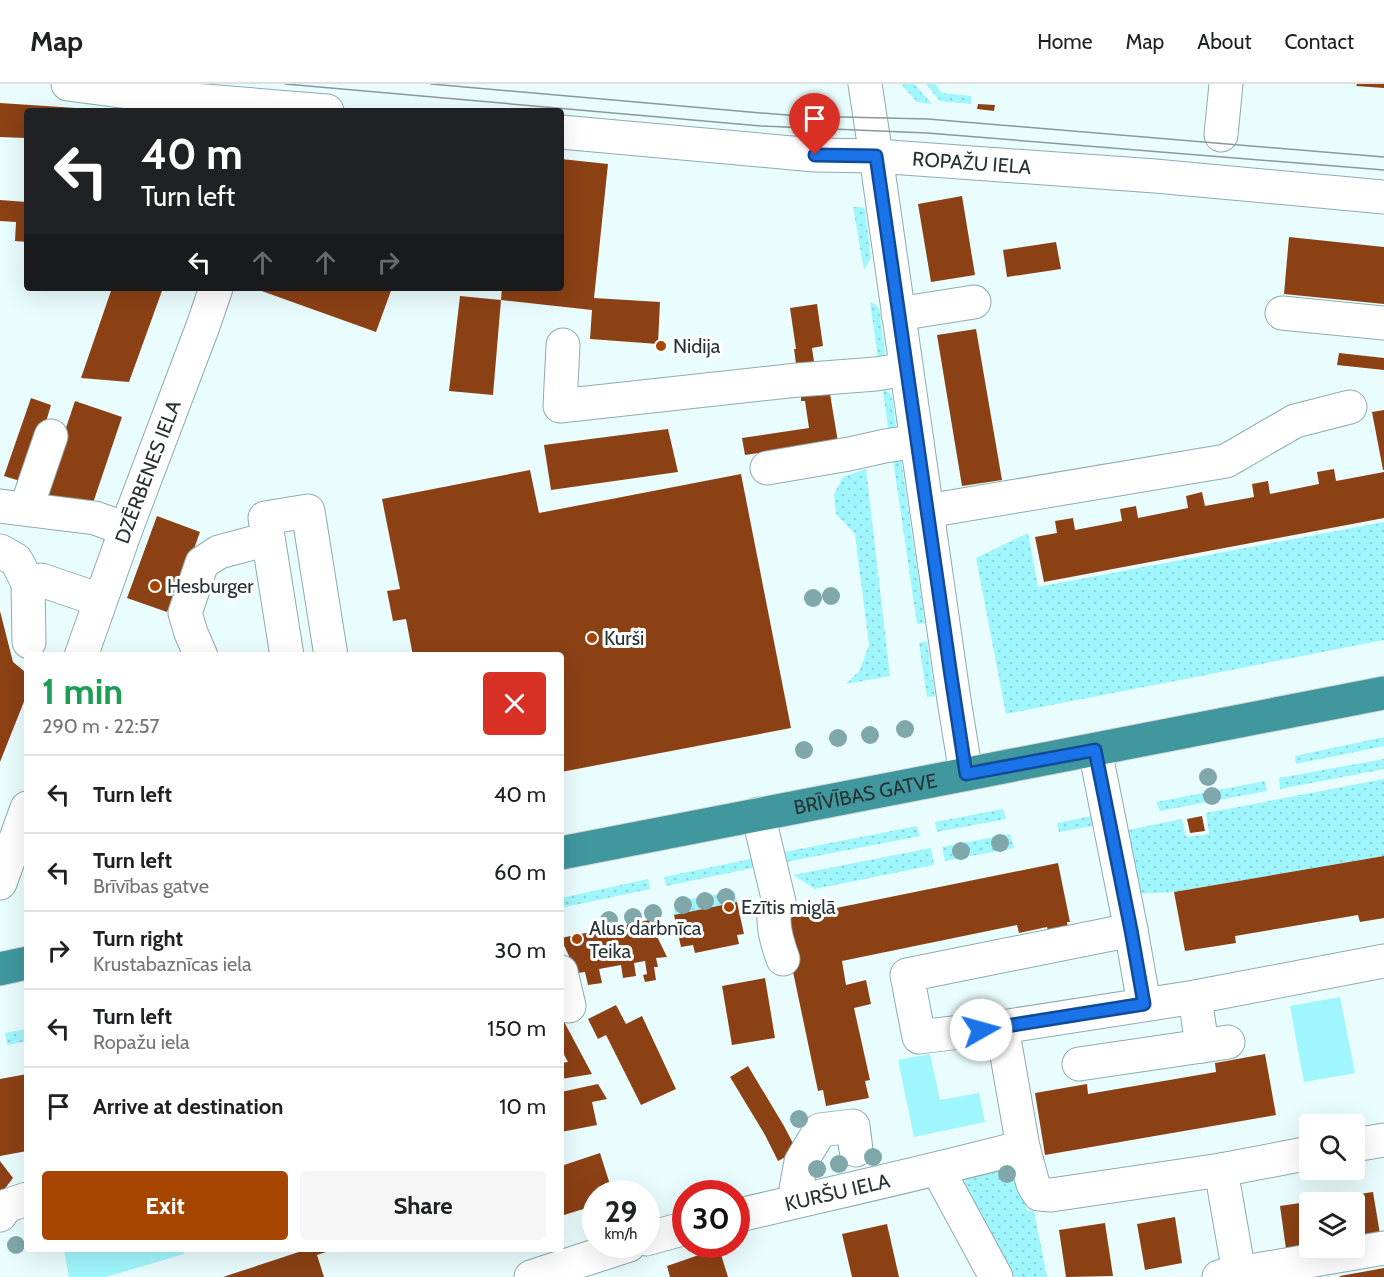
<!DOCTYPE html>
<html lang="en">
<head>
<meta charset="utf-8">
<style>
	body { margin:0; font-family:Cabin,sans-serif; background:#f6f6f6; color:#202124; height:100vh; display:flex; flex-direction:column; font-size:22px; white-space:nowrap }
	* { box-sizing:border-box; margin:0 }
	p { font-size:20px; color:#757577 }
	.icon { flex:none; width:33px; height:33px; fill:none; stroke:currentColor; stroke-width:2; stroke-linecap:round; stroke-linejoin:round }
	.map { position:relative; flex:1; overflow:hidden }
	.details { position:absolute; left:24px; top:568px; width:540px; height:600px; display:flex; flex-direction:column; background:#fff; border-radius:6px; box-shadow:0 6px 24px #0002 }
	.details>* { flex:none }
	.banner { position:absolute; left:24px; top:24px; width:540px; height:183px; border-radius:6px; box-shadow:0 6px 24px #0002; background:#202124; color:#fff; overflow:hidden }
	.controls { position:absolute; left:1299px; top:1030px; display:grid; gap:12px }
	.controls a { display:grid; place-items:center; width:66px; height:66px; border-radius:6px; background:#fff; box-shadow:0 6px 24px #0002; font-size:30px }
	.speed { position:absolute; left:582px; top:1096px; display:flex; gap:12px; font-size:30px; font-weight:700; text-align:center }
	.speed>* { display:grid; place-content:center; width:78px; height:78px; border-radius:50%; background:#fff; box-shadow:0 6px 24px #0002; line-height:1 }
	.speed small { font-size:15px; font-weight:400 }
	.speed .limit { border:9px solid #d22; background:#fff; color:#111 }
	.pin { position:absolute; display:grid; place-items:center; width:51px; height:51px; color:#fff; margin:-62px -26px; border-radius:50% 50% 50% 0; rotate:-45deg; box-shadow:0 0 6px #0007 }
	.pin .icon { rotate:45deg }
	.me { position:absolute; width:66px; margin:-33px; rotate:83deg; stroke-linejoin:round; filter:drop-shadow(0 0 4px #0008) }
	.turn { display:flex; align-items:center; gap:21px; height:126px; padding:0 18px; font-size:27px }
	.turn .icon { width:78px; height:78px; stroke-width:2.5 }
	.turn b { display:block; font-size:42px; line-height:51px }
	.lanes { display:flex; align-items:center; height:57px; padding:0 18px; background:#0003; justify-content:center; gap:30px; direction:ltr }
	.lanes .off { opacity:.35 }
	.round { display:grid; place-items:center; flex:none; width:63px; height:63px; border-radius:6px; background:#f6f6f6 }
	.headline { display:flex; align-items:center; justify-content:space-between; height:102px; padding:0 18px }
	h1 { font-size:36px; font-weight:700; line-height:45px; color:#1e9e55 }
	.action { display:flex; gap:12px; margin-top:auto; padding:12px 18px }
	.action a { flex:1; height:69px; border-radius:6px; background:#a64500; color:#fff; font-size:24px; font-weight:700; line-height:69px; text-align:center }
	.action a+a { background:#f6f6f6; color:#202124 }
	ul { padding:0; list-style:none }
	li { display:flex; align-items:center; gap:18px; height:78px; padding:0 18px; border-top:2px solid #e0e0e0 }
	li div { flex:1 }
	li b { display:block; font-size:22px }
	li em { font-style:normal }
	header { display:flex; align-items:center; gap:36px; box-sizing:border-box; height:84px; padding:0 30px; background:#fff; border-bottom:2px solid #e0e0e0 }
	header strong { font-size:28px }
	nav { display:flex; gap:33px; margin-inline-start:auto; font-size:21px }
	.map>svg:first-child { display:block }
	.grass { fill:url(#grass-dots) }
	.park { fill:#a0f6fd }
	.building { fill:#8c4115 }
	.lines { fill:none; stroke-linecap:round; stroke-linejoin:round }
	.minor-casing { stroke:#8eabae; stroke-width:35 }
	.highway-casing { stroke:#d8dada; stroke-width:35 }
	.minor { stroke:#fff; stroke-width:33 }
	.highway { stroke:#40979e; stroke-width:33 }
	.tram { stroke:#899899; stroke-width:1.5 }
	.tree { fill:#80a7aa }
	.route-casing { stroke:#114b97; stroke-width:15 }
	.route { stroke:#1a73e8; stroke-width:10 }
	.poi-dot { fill:#a64500; stroke:#fff; stroke-width:2 }
	.labels { text-anchor:middle; dominant-baseline:central; stroke-width:6; stroke-linejoin:round; paint-order:stroke }
	.street-label { font-size:20px; fill:#273334; stroke:#fff }
	.poi-label { font-size:20px; fill:#273334; stroke:#fff; text-anchor:start }
</style>
</head>
<body>
<header>
<strong>Map</strong>
<nav><a>Home</a><a>Map</a><a>About</a><a>Contact</a></nav>
</header>
<div class="map">
<svg width="1384" height="1193" viewBox="0 0 1384 1193">
	<defs>
		<pattern id="grass-dots" width="8" height="8" patternUnits="userSpaceOnUse" patternTransform="scale(1.5)"><rect width="8" height="8" fill="#a0f6fd"/><path d="M2 2h.1M6 6h.1" fill="none" stroke="#8ad3d9" stroke-width="1.8" stroke-linecap="round"/></pattern>
	</defs>
	<rect width="100%" height="100%" fill="#eafdfe"/>
	<!-- grass -->
	<g class="grass">
		<polygon points="901,0 914,0 932,20 917,18"/>
		<polygon points="926,0 935,0 942,9 971,12 971,20 940,17"/>
		<polygon points="853,123 861,123 865,125 871,174 864,186"/>
		<polygon points="870,218 875,220 879,224 885,268 883,273 878,274"/>
		<polygon points="883,306 889,308 892,312 897,349 889,352"/>
		<polygon points="900,368 925,539 917,540 892,369"/>
		<polygon points="866,385 890,592 846,600 860,586 869,561 855,450 836,430 834,410 843,393"/>
		<polygon points="1384,438 1384,556 1006,630 976,474 1028,449 1038,503"/>
		<polygon points="927,557 935,612 927,613 919,559"/>
		<polygon points="1384,653 1384,662 1296,680 1295,672"/>
		<polygon points="1384,675 1384,685 1280,705 1279,694"/>
		<polygon points="1384,695 1384,772 1174,808 1134,810 1122,747 1182,735 1186,753 1209,750 1206,729"/>
		<polygon points="1265,697 1267,707 1160,727 1156,718"/>
		<polygon points="1003,725 1006,735 937,748 935,738"/>
		<polygon points="1096,731 1098,741 1059,748 1057,739"/>
		<polygon points="917,742 920,752 781,779 779,769"/>
		<polygon points="1010,750 1014,764 945,777 942,763"/>
		<polygon points="931,764 934,781 815,805 793,791"/>
		<polygon points="755,774 757,783 666,802 664,793"/>
		<polygon points="648,795 650,805 561,824 561,814"/>
		<polygon points="734,807 737,818 674,831 675,818"/>
		<polygon points="27,945 27,957 7,961 5,949"/>
		<polygon points="1015,1072 1027,1127 1034,1127 1047,1193 1011,1193 962,1107 967,1091"/>
	</g>
	<!-- park -->
	<g class="park">
		<polygon points="1340,913 1355,989 1304,998 1290,922"/>
		<polygon points="930,970 940,1016 979,1009 985,1038 914,1053 898,976"/>
		<polygon points="64,1166 183,1166 184,1170 106,1193 69,1193"/>
	</g>
	<!-- building -->
	<g class="building">
		<polygon points="1357,0 1384,0 1384,4 1356,2"/>
		<polygon points="0,19 91,25 91,27 27,27 27,64 25,64 25,54 0,53"/>
		<polygon points="978,20 995,21 994,27 977,25"/>
		<polygon points="561,75 608,80 594,214 660,218 658,260 590,255 592,226 501,216 502,204 561,204"/>
		<polygon points="962,112 975,191 931,198 918,120"/>
		<polygon points="0,116 27,118 27,158 15,157 16,138 0,137"/>
		<polygon points="1289,153 1384,163 1384,220 1284,210"/>
		<polygon points="1056,158 1061,185 1007,193 1003,166"/>
		<polygon points="112,204 163,204 129,298 81,294"/>
		<polygon points="253,204 392,204 376,248"/>
		<polygon points="460,212 501,216 493,311 449,307"/>
		<polygon points="817,220 823,262 812,264 815,284 797,287 794,265 796,265 790,224"/>
		<polygon points="976,245 1002,396 962,402 937,251"/>
		<polygon points="1339,269 1384,274 1384,286 1337,281"/>
		<polygon points="818,306 819,312 830,310 838,358 745,371 742,354 809,344 805,317 801,317 801,310"/>
		<polygon points="31,314 51,321 45,341 39,339 20,397 4,392"/>
		<polygon points="75,317 122,333 91,425 44,409"/>
		<polygon points="1384,326 1384,386 1383,386 1372,328"/>
		<polygon points="668,345 678,388 551,406 544,361"/>
		<polygon points="1334,385 1336,397 1384,388 1384,434 1044,498 1035,453 1057,449 1055,437 1073,434 1075,446 1122,437 1120,425 1136,422 1138,434 1188,424 1186,412 1202,408 1205,422 1254,413 1252,400 1268,397 1270,410 1319,400 1317,388"/>
		<polygon points="530,386 539,429 741,390 791,644 561,688 561,572 413,572 406,535 393,537 387,507 400,505 382,415"/>
		<polygon points="157,432 200,448 180,504 176,503 167,528 127,514"/>
		<polygon points="0,527 13,578 24,587 27,592 27,610 0,678"/>
		<polygon points="1202,732 1205,747 1190,749 1187,735"/>
		<polygon points="1384,772 1384,834 1360,838 1358,831 1235,852 1236,859 1185,867 1174,808"/>
		<polygon points="1058,779 1070,838 1067,838 1068,845 1049,850 1047,843 1019,849 1017,841 842,877 846,901 866,896 871,920 854,924 870,996 865,997 869,1014 826,1022 823,1006 818,1007 782,835"/>
		<polygon points="737,818 744,850 737,851 739,860 695,869 693,861 681,863 674,831"/>
		<polygon points="649,836 667,873 656,874 658,883 654,883 656,896 645,898 643,891 647,890 645,877 634,879 636,892 623,894 621,881 599,885 602,899 588,901 585,888 577,889 561,855 561,854"/>
		<polygon points="765,894 775,954 732,961 722,902"/>
		<polygon points="616,921 626,940 642,932 676,1005 641,1021 606,951 598,955 588,935"/>
		<polygon points="561,932 592,990 561,995 561,979 568,978 561,965"/>
		<polygon points="1265,970 1276,1031 1045,1071 1035,1009 1087,1000 1088,1010 1216,988 1215,979"/>
		<polygon points="748,982 784,1042 797,1067 778,1077 765,1051 730,993"/>
		<polygon points="27,990 27,1067 0,1072 0,995"/>
		<polygon points="598,1000 607,1015 592,1018 597,1041 561,1048 561,1008"/>
		<polygon points="600,1069 613,1110 596,1110 596,1121 561,1132 561,1082"/>
		<polygon points="0,1077 13,1094 0,1111"/>
		<polygon points="1373,1108 1380,1150 1354,1154 1354,1119 1310,1119 1310,1161 1286,1165 1280,1122"/>
		<polygon points="1175,1133 1182,1179 1145,1186 1137,1140"/>
		<polygon points="1105,1139 1113,1192 1066,1193 1059,1146"/>
		<polygon points="887,1140 899,1193 852,1193 842,1150"/>
		<polygon points="719,1164 728,1193 670,1193 667,1182"/>
		<polygon points="305,1166 332,1166 317,1171 324,1193 223,1193"/>
		<polygon points="1384,1184 1384,1193 1340,1193 1340,1192"/>
	</g>
	<g class="lines">
		<!-- minor casing -->
		<g class="minor-casing">
			<g id="minor">
				<polyline points="68,0 181,15 327,27"/>
				<polyline points="865,0 876,72 954,616 966,690"/>
				<path id="s1" d="M 561,48 L 815,71 L 876,72 L 1155,92 L 1384,113"/>
				<polyline points="1221,51 1226,0"/>
				<polyline points="1282,229 1384,239"/>
				<polyline points="898,230 974,218"/>
				<polyline points="563,261 560,322 798,296 876,290 906,285"/>
				<polyline points="767,384 849,370 885,362 917,357"/>
				<polyline points="0,422 95,434 126,445"/>
				<polyline points="26,425 51,352"/>
				<polyline points="927,427 1226,377 1295,337 1350,323"/>
				<polyline points="0,467 16,476 28,499"/>
				<polyline points="29,558 28,499 41,496 100,516"/>
				<path id="s2" d="M 81,572 L 126,445 L 203,242 L 216,204"/>
				<polyline points="201,572 191,549 185,529 202,479 219,468 268,455"/>
				<polyline points="287,572 265,434 308,427 331,572"/>
				<polyline points="1095,666 1131,846 1144,920"/>
				<path d="M 758,730 L 779,818 C 777,822 775,827 774,832 C 773,844 779,864 783,875"/>
				<polyline points="0,799 27,724"/>
				<polyline points="561,888 569,922"/>
				<polyline points="1195,913 1202,962 1228,958"/>
				<polyline points="1002,943 919,953 907,891 1131,846"/>
				<polyline points="1079,980 1202,962"/>
				<polyline points="1354,1061 1384,1056"/>
				<polyline points="938,1086 996,1193"/>
				<polyline points="1221,1086 1310,1069"/>
				<polyline points="796,1105 801,1078 820,1046 853,1042 856,1066"/>
				<polyline points="0,1131 6,1122 27,1115"/>
				<path id="s3" d="M 736,1132 C 832,1109 928,1088 1023,1063"/>
				<polyline points="646,1155 686,1144"/>
				<polyline points="1239,1189 1384,1164"/>
				<polyline points="531,1193 629,1161"/>
				<polyline points="1219,1193 1239,1189 1221,1086 1051,1111 1039,1110 1033,1100 1023,1063 1002,943 1195,913 1384,877"/>
			</g>
		</g>
		<!-- highway casing -->
		<g class="highway-casing">
			<g id="highway">
				<path id="s4" d="M 561,769 L 1384,609"/>
				<polyline points="0,885 27,879"/>
			</g>
		</g>
		<!-- minor -->
		<use href="#minor" class="minor"/>
		<!-- highway -->
		<use href="#highway" class="highway"/>
		<!-- tram -->
		<g class="tram">
			<polyline points="285,0 761,42 927,49 1384,86"/>
			<polyline points="431,0 761,29 800,32 928,35 1384,73"/>
		</g>
	</g>
	<!-- trees -->
	<g class="tree">
		<circle cx="831" cy="512" r="9"/>
		<circle cx="813" cy="514" r="9"/>
		<circle cx="905" cy="645" r="9"/>
		<circle cx="870" cy="651" r="9"/>
		<circle cx="838" cy="654" r="9"/>
		<circle cx="804" cy="666" r="9"/>
		<circle cx="1208" cy="693" r="9"/>
		<circle cx="1212" cy="712" r="9"/>
		<circle cx="1000" cy="759" r="9"/>
		<circle cx="961" cy="767" r="9"/>
		<circle cx="726" cy="813" r="9"/>
		<circle cx="705" cy="817" r="9"/>
		<circle cx="683" cy="821" r="9"/>
		<circle cx="653" cy="829" r="9"/>
		<circle cx="633" cy="833" r="9"/>
		<circle cx="609" cy="836" r="9"/>
		<circle cx="799" cy="1035" r="9"/>
		<circle cx="873" cy="1073" r="9"/>
		<circle cx="839" cy="1080" r="9"/>
		<circle cx="817" cy="1085" r="9"/>
		<circle cx="1007" cy="1090" r="9"/>
		<circle cx="16" cy="1161" r="9"/>
	</g>
	<g class="lines">
		<!-- route casing -->
		<g class="route-casing">
			<polyline id="route" points="815,71 876,72 951,592 966,690 1095,666 1131,846 1144,920 981,946"/>
		</g>
		<!-- route -->
		<use href="#route" class="route"/>
	</g>
	<!-- markers -->
	<g class="poi-dot">
		<circle cx="661" cy="262" r="6"/>
		<circle cx="155" cy="502" r="6"/>
		<circle cx="592" cy="554" r="6"/>
		<circle cx="729" cy="823" r="6"/>
		<circle cx="577" cy="855" r="6"/>
	</g>
	<g class="labels">
		<!-- street labels -->
		<g class="street-label">
			<text stroke="none"><textPath href="#s1" startOffset="412">ROPAŽU IELA</textPath></text>
			<text stroke="none"><textPath href="#s2" startOffset="196">DZĒRBENES IELA</textPath></text>
			<text stroke="none"><textPath href="#s4" startOffset="310">BRĪVĪBAS GATVE</textPath></text>
			<text stroke="none"><textPath href="#s3" startOffset="104">KURŠU IELA</textPath></text>
		</g>
		<!-- poi labels -->
		<g class="poi-label">
			<text x="673" y="262">Nidija</text>
			<text x="167" y="502">Hesburger</text>
			<text x="604" y="554">Kurši</text>
			<text x="741" y="823">Ezītis miglā</text>
			<text x="589" y="844">Alus darbnīca<tspan x="589" dy="23">Teika</tspan></text>
		</g>
	</g>
</svg>
<div class="controls">
<a><svg class="icon" aria-label="search" viewBox="0 0 24 24"><circle cx="10" cy="10" r="6"/><path d="M15 15l6 6"/></svg></a>
<a><svg class="icon" aria-label="layers" viewBox="0 0 24 24"><path d="M12 4l9 5-9 5-9-5zM3 14l9 5 9-5"/></svg></a>
</div>
<div class="speed"><div>29<small>km/h</small></div><div class="limit">30</div></div>
<div class="pin" style="left:815px;top:71px;background:#d93025"><svg class="icon" aria-label="arrive" viewBox="0 0 24 24"><path d="M6 21V4h12l-3 4 3 4H6"/></svg></div>
<svg class="me" style="left:981px;top:946px" viewBox="-20 -20 40 40"><circle r="19" fill="#fff"/><path d="M0-13L10 11 0 6-10 11z" fill="#1a73e8"/></svg>
<div class="banner">
<div class="turn"><svg class="icon" aria-label="left" viewBox="0 0 24 24"><path d="M17 20v-9H6M10 6l-5 5 5 5"/></svg><div><b>40 m</b>Turn left</div></div>
<div class="lanes"><svg class="icon" aria-label="left" viewBox="0 0 24 24"><path d="M17 20v-9H6M10 6l-5 5 5 5"/></svg><svg class="icon off" aria-label="ahead" viewBox="0 0 24 24"><path d="M12 20V5M6 11l6-6 6 6"/></svg><svg class="icon off" aria-label="ahead" viewBox="0 0 24 24"><path d="M12 20V5M6 11l6-6 6 6"/></svg><svg class="icon off" aria-label="right" viewBox="0 0 24 24"><path d="M7 20v-9h11M14 6l5 5-5 5"/></svg></div>
</div>
<section class="details">
<div class="headline"><div><h1>1 min</h1><p>290 m · 22:57</p></div><a class="round" style="background:#d93025;color:#fff"><svg class="icon" aria-label="close" viewBox="0 0 24 24"><path d="M6 6l12 12M18 6L6 18"/></svg></a></div>
<ul>
<li><svg class="icon" aria-label="left" viewBox="0 0 24 24"><path d="M17 20v-9H6M10 6l-5 5 5 5"/></svg><div><b>Turn left</b></div><em>40 m</em></li>
<li><svg class="icon" aria-label="left" viewBox="0 0 24 24"><path d="M17 20v-9H6M10 6l-5 5 5 5"/></svg><div><b>Turn left</b><p>Brīvības gatve</p></div><em>60 m</em></li>
<li><svg class="icon" aria-label="right" viewBox="0 0 24 24"><path d="M7 20v-9h11M14 6l5 5-5 5"/></svg><div><b>Turn right</b><p>Krustabaznīcas iela</p></div><em>30 m</em></li>
<li><svg class="icon" aria-label="left" viewBox="0 0 24 24"><path d="M17 20v-9H6M10 6l-5 5 5 5"/></svg><div><b>Turn left</b><p>Ropažu iela</p></div><em>150 m</em></li>
<li><svg class="icon" aria-label="arrive" viewBox="0 0 24 24"><path d="M6 21V4h12l-3 4 3 4H6"/></svg><div><b>Arrive at destination</b></div><em>10 m</em></li>
</ul>
<div class="action"><a>Exit</a><a>Share</a></div>
</section>
</div>
</body>
</html>
